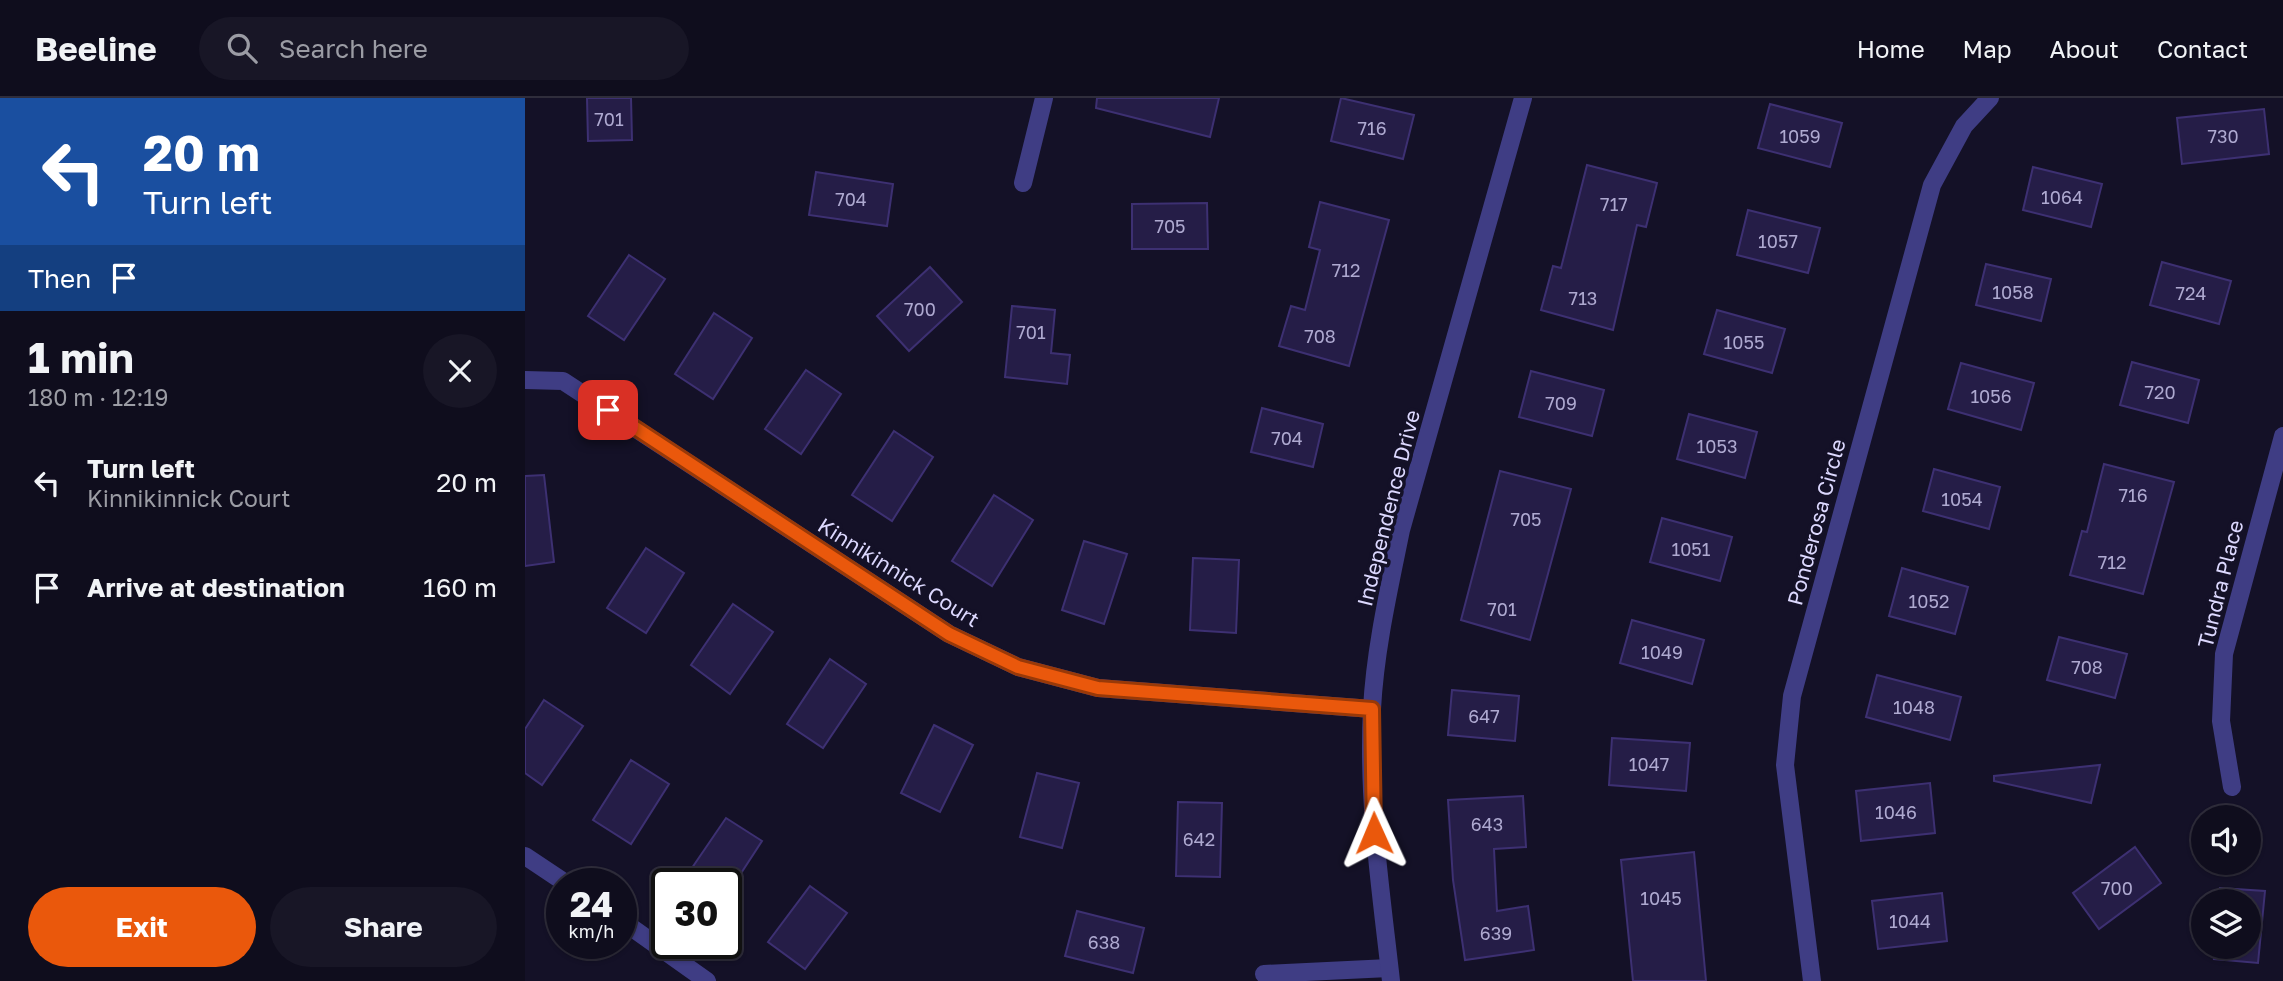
<!DOCTYPE html>
<html lang="en">
<head>
<meta charset="utf-8">
<style>
	body { margin:0; font-family:"Golos Text",sans-serif; background:#181626; color:#f1f3f6; height:100vh; display:flex; flex-direction:column; font-size:26px; white-space:nowrap }
	* { box-sizing:border-box; margin:0 }
	p { font-size:23px; color:#9b9ca4 }
	.icon { flex:none; width:38px; height:38px; fill:none; stroke:currentColor; stroke-width:2; stroke-linecap:round; stroke-linejoin:round }
	.map { position:relative; flex:1; overflow:hidden }
	.side { display:flex; flex-direction:column; background:#0f0d1d; width:525px }
	.side>* { flex:none }
	.guide { background:#1a4fa0; color:#fff; overflow:hidden }
	.fabs { position:absolute; left:1666px; top:707px; display:grid; gap:14px }
	.fabs a { display:grid; place-items:center; width:70px; height:70px; border-radius:50%; background:#0f0d1d; box-shadow:0 2px 5px #0004,0 0 0 2px #2f2d3b; font-size:35px }
	.speed { position:absolute; left:21px; top:770px; display:flex; gap:14px; font-size:35px; font-weight:700; text-align:center }
	.speed>* { display:grid; place-content:center; width:91px; height:91px; border-radius:50%; background:#0f0d1d; box-shadow:0 2px 5px #0004,0 0 0 2px #2f2d3b; line-height:1 }
	.speed small { font-size:18px; font-weight:400 }
	.speed .limit { border:4px solid #111; border-radius:10px; background:#fff; color:#111 }
	.pin { position:absolute; display:grid; place-items:center; width:60px; height:60px; color:#fff; margin:-30px; border-radius:14px; box-shadow:0 4px 10px #0006 }
	.me { position:absolute; width:77px; margin:-38px; rotate:359deg; stroke-linejoin:round; filter:drop-shadow(0 0 5px #0008) }
	.turn { display:flex; align-items:center; gap:24px; height:147px; padding:0 28px; font-size:32px }
	.turn .icon { width:91px; height:91px; stroke-width:2.5 }
	.turn b { display:block; font-size:49px; line-height:60px }
	.then { display:flex; align-items:center; height:66px; padding:0 28px; background:#0003; gap:14px; font-size:26px }
	.round { display:grid; place-items:center; flex:none; width:74px; height:74px; border-radius:37px; background:#181626 }
	.headline { display:flex; align-items:center; justify-content:space-between; height:119px; padding:0 28px }
	h1 { font-size:42px; font-weight:700; line-height:52px }
	.action { display:flex; gap:14px; margin-top:auto; padding:14px 28px }
	.action a { flex:1; height:80px; border-radius:42px; background:#ea580c; color:#fff; font-size:28px; font-weight:700; line-height:80px; text-align:center }
	.action a+a { background:#181626; color:#f1f3f6 }
	ul { padding:0; list-style:none }
	li { display:flex; align-items:center; gap:21px; height:105px; padding:0 28px }
	li div { flex:1 }
	li b { display:block; font-size:26px }
	li em { font-style:normal }
	header { display:flex; align-items:center; gap:42px; box-sizing:border-box; height:98px; padding:0 35px; background:#0f0d1d; border-bottom:2px solid #2f2d3b }
	header strong { font-size:33px }
	nav { display:flex; gap:38px; margin-inline-start:auto; font-size:24px }
	.search { width:490px; height:63px; background:#181626; display:flex; align-items:center; gap:18px; box-sizing:border-box; padding:0 24px; border-radius:38px; color:#9b9ca4; font-size:26px }
	main { display:flex; flex:1; min-height:0 }
	.map>svg:first-child { display:block }
	.building { fill:#251d47; stroke:#3d3072; stroke-width:2 }
	.lines { fill:none; stroke-linecap:round; stroke-linejoin:round }
	.minor { stroke:#3f3d84; stroke-width:18 }
	.route-casing { stroke:#983908; stroke-width:18 }
	.route { stroke:#ea580c; stroke-width:12 }
	.labels { text-anchor:middle; dominant-baseline:central; stroke-width:7; stroke-linejoin:round; paint-order:stroke }
	.number-label { font-size:18px; fill:#aea9d0 }
	.street-label { font-size:21px; fill:#dcd8fe; stroke:#141127 }
</style>
</head>
<body>
<header>
<strong>Beeline</strong>
<div class="search"><svg class="icon" aria-label="search" viewBox="0 0 24 24"><circle cx="10" cy="10" r="6"/><path d="M15 15l6 6"/></svg>Search here</div>
<nav><a>Home</a><a>Map</a><a>About</a><a>Contact</a></nav>
</header>
<main>
<section class="side">
<div class="guide">
<div class="turn"><svg class="icon" aria-label="left" viewBox="0 0 24 24"><path d="M17 20v-9H6M10 6l-5 5 5 5"/></svg><div><b>20 m</b>Turn left</div></div>
<div class="then">Then<svg class="icon" aria-label="arrive" viewBox="0 0 24 24"><path d="M6 21V4h12l-3 4 3 4H6"/></svg></div>
</div>
<div class="headline"><div><h1>1 min</h1><p>180 m · 12:19</p></div><a class="round"><svg class="icon" aria-label="close" viewBox="0 0 24 24"><path d="M6 6l12 12M18 6L6 18"/></svg></a></div>
<ul>
<li><svg class="icon" aria-label="left" viewBox="0 0 24 24"><path d="M17 20v-9H6M10 6l-5 5 5 5"/></svg><div><b>Turn left</b><p>Kinnikinnick Court</p></div><em>20 m</em></li>
<li><svg class="icon" aria-label="arrive" viewBox="0 0 24 24"><path d="M6 21V4h12l-3 4 3 4H6"/></svg><div><b>Arrive at destination</b></div><em>160 m</em></li>
</ul>
<div class="action"><a>Exit</a><a>Share</a></div>
</section>
<div class="map">
<svg width="1758" height="883" viewBox="0 0 1758 883">
	<rect width="100%" height="100%" fill="#141127"/>
	<!-- building -->
	<g class="building">
		<polygon points="62,0 106,0 107,42 63,43"/>
		<polygon points="572,0 694,0 685,39 571,10"/>
		<polygon points="816,0 889,17 878,61 806,43"/>
		<polygon points="1245,6 1317,25 1305,69 1233,50"/>
		<polygon points="1739,11 1744,56 1657,66 1652,20"/>
		<polygon points="1062,67 1132,85 1121,129 1112,127 1088,232 1016,212 1028,168 1036,170"/>
		<polygon points="1508,69 1577,86 1566,129 1498,112"/>
		<polygon points="291,74 368,86 362,128 284,117"/>
		<polygon points="795,104 864,122 824,268 754,248 766,208 780,212 795,152 784,149"/>
		<polygon points="682,105 683,151 607,151 607,106"/>
		<polygon points="1223,112 1295,130 1283,175 1212,157"/>
		<polygon points="104,157 140,181 99,242 63,218"/>
		<polygon points="1637,164 1706,183 1694,226 1625,207"/>
		<polygon points="1461,166 1526,181 1516,223 1451,207"/>
		<polygon points="405,169 437,204 384,253 352,218"/>
		<polygon points="487,208 530,212 526,255 545,257 542,286 480,279"/>
		<polygon points="1192,212 1260,231 1247,275 1179,256"/>
		<polygon points="189,215 227,240 188,301 150,276"/>
		<polygon points="1607,264 1674,282 1663,325 1595,307"/>
		<polygon points="1436,265 1509,285 1496,332 1423,311"/>
		<polygon points="281,272 316,296 276,356 240,331"/>
		<polygon points="1006,273 1079,292 1067,338 994,319"/>
		<polygon points="737,310 798,326 788,369 726,354"/>
		<polygon points="1164,316 1232,334 1220,380 1152,361"/>
		<polygon points="369,333 408,359 367,423 327,397"/>
		<polygon points="1579,366 1649,384 1618,496 1545,477 1557,433 1562,434"/>
		<polygon points="1409,371 1475,389 1464,431 1398,413"/>
		<polygon points="975,373 1046,391 1005,542 936,522"/>
		<polygon points="19,377 29,464 0,468 0,378"/>
		<polygon points="469,397 508,422 467,488 427,463"/>
		<polygon points="1137,420 1207,439 1195,483 1125,464"/>
		<polygon points="559,443 602,456 579,526 537,512"/>
		<polygon points="121,450 159,475 121,535 82,510"/>
		<polygon points="668,460 714,462 711,535 665,532"/>
		<polygon points="1377,470 1443,489 1430,536 1364,518"/>
		<polygon points="208,506 248,534 205,596 166,567"/>
		<polygon points="1107,522 1179,542 1167,586 1095,565"/>
		<polygon points="1534,539 1602,556 1590,600 1522,582"/>
		<polygon points="305,561 341,586 298,650 262,626"/>
		<polygon points="1352,577 1436,599 1425,642 1341,619"/>
		<polygon points="927,592 994,598 990,643 923,637"/>
		<polygon points="19,602 58,628 17,687 0,675 0,631"/>
		<polygon points="409,627 448,647 415,714 376,695"/>
		<polygon points="1087,640 1165,645 1161,693 1084,687"/>
		<polygon points="106,662 144,686 106,746 68,722"/>
		<polygon points="1575,667 1566,705 1469,683 1469,678"/>
		<polygon points="512,675 554,685 537,750 495,739"/>
		<polygon points="1405,685 1410,735 1336,743 1331,693"/>
		<polygon points="998,698 1001,749 969,751 972,813 1003,808 1009,852 940,862 928,782 923,702"/>
		<polygon points="653,704 697,705 695,779 651,778"/>
		<polygon points="201,720 237,743 209,786 156,786"/>
		<polygon points="1610,749 1636,785 1574,831 1548,795"/>
		<polygon points="1169,754 1181,883 1108,883 1096,762"/>
		<polygon points="285,788 322,815 280,871 243,844"/>
		<polygon points="1695,790 1740,793 1733,865 1689,861 1690,849 1724,849 1724,803 1694,803"/>
		<polygon points="1417,795 1422,843 1353,851 1347,803"/>
		<polygon points="552,813 619,830 608,875 540,858"/>
	</g>
	<g class="lines">
		<!-- minor -->
		<g class="minor">
			<polyline points="498,85 519,0"/>
			<polyline points="0,282 38,283 424,536 493,569 573,590 847,611"/>
			<polyline points="1707,689 1696,623 1699,556 1758,338"/>
			<polyline points="0,758 42,786"/>
			<polyline points="96,822 182,883"/>
			<polyline points="739,876 864,870"/>
			<path d="M 866,883 C 856,793 842,702 847,611 C 850,552 864,491 876,432 L 998,0"/>
			<polyline points="1287,883 1260,667 1267,598 1407,87 1439,28 1465,0"/>
		</g>
	</g>
	<g class="lines">
		<!-- route casing -->
		<g class="route-casing">
			<polyline id="route" points="83,312 424,536 493,569 573,590 847,611 849,735"/>
		</g>
		<!-- route -->
		<use href="#route" class="route"/>
	</g>
	<g class="labels">
		<!-- number labels -->
		<g class="number-label">
			<text x="84" y="21">701</text>
			<text x="847" y="30">716</text>
			<text x="1275" y="38">1059</text>
			<text x="1698" y="38">730</text>
			<text x="1537" y="99">1064</text>
			<text x="326" y="101">704</text>
			<text x="1089" y="106">717</text>
			<text x="645" y="128">705</text>
			<text x="1253" y="143">1057</text>
			<text x="821" y="172">712</text>
			<text x="1488" y="194">1058</text>
			<text x="1666" y="195">724</text>
			<text x="1058" y="200">713</text>
			<text x="395" y="211">700</text>
			<text x="506" y="234">701</text>
			<text x="795" y="238">708</text>
			<text x="1219" y="244">1055</text>
			<text x="1635" y="294">720</text>
			<text x="1466" y="298">1056</text>
			<text x="1036" y="305">709</text>
			<text x="762" y="340">704</text>
			<text x="1192" y="348">1053</text>
			<text x="1608" y="397">716</text>
			<text x="1437" y="401">1054</text>
			<text x="1001" y="421">705</text>
			<text x="1166" y="451">1051</text>
			<text x="1587" y="464">712</text>
			<text x="1404" y="503">1052</text>
			<text x="977" y="511">701</text>
			<text x="1137" y="554">1049</text>
			<text x="1562" y="569">708</text>
			<text x="1389" y="609">1048</text>
			<text x="959" y="618">647</text>
			<text x="1124" y="666">1047</text>
			<text x="1371" y="714">1046</text>
			<text x="962" y="726">643</text>
			<text x="674" y="741">642</text>
			<text x="1592" y="790">700</text>
			<text x="1136" y="800">1045</text>
			<text x="1385" y="823">1044</text>
			<text x="971" y="835">639</text>
			<text x="579" y="844">638</text>
		</g>
		<!-- street labels -->
		<g class="street-label">
			<text transform="translate(863 410) rotate(-76)">Independence Drive</text>
			<text transform="translate(1291 424) rotate(-75)">Ponderosa Circle</text>
			<text transform="translate(374 474) rotate(32)">Kinnikinnick Court</text>
			<text transform="translate(1695 486) rotate(-76)">Tundra Place</text>
		</g>
	</g>
</svg>
<div class="fabs">
<a><svg class="icon" aria-label="sound" viewBox="0 0 24 24"><path d="M4 9h4l5-4v14l-5-4H4zM17 9q2 3 0 6"/></svg></a>
<a><svg class="icon" aria-label="layers" viewBox="0 0 24 24"><path d="M12 4l9 5-9 5-9-5zM3 14l9 5 9-5"/></svg></a>
</div>
<div class="speed"><div>24<small>km/h</small></div><div class="limit">30</div></div>
<div class="pin" style="left:83px;top:312px;background:#d93025"><svg class="icon" aria-label="arrive" viewBox="0 0 24 24"><path d="M6 21V4h12l-3 4 3 4H6"/></svg></div>
<svg class="me" style="left:849px;top:735px" viewBox="-20 -20 40 40"><path d="M0-17L14 15 0 8-14 15z" fill="#ea580c" stroke="#fff" stroke-width="4"/></svg>
</div>
</main>
</body>
</html>
